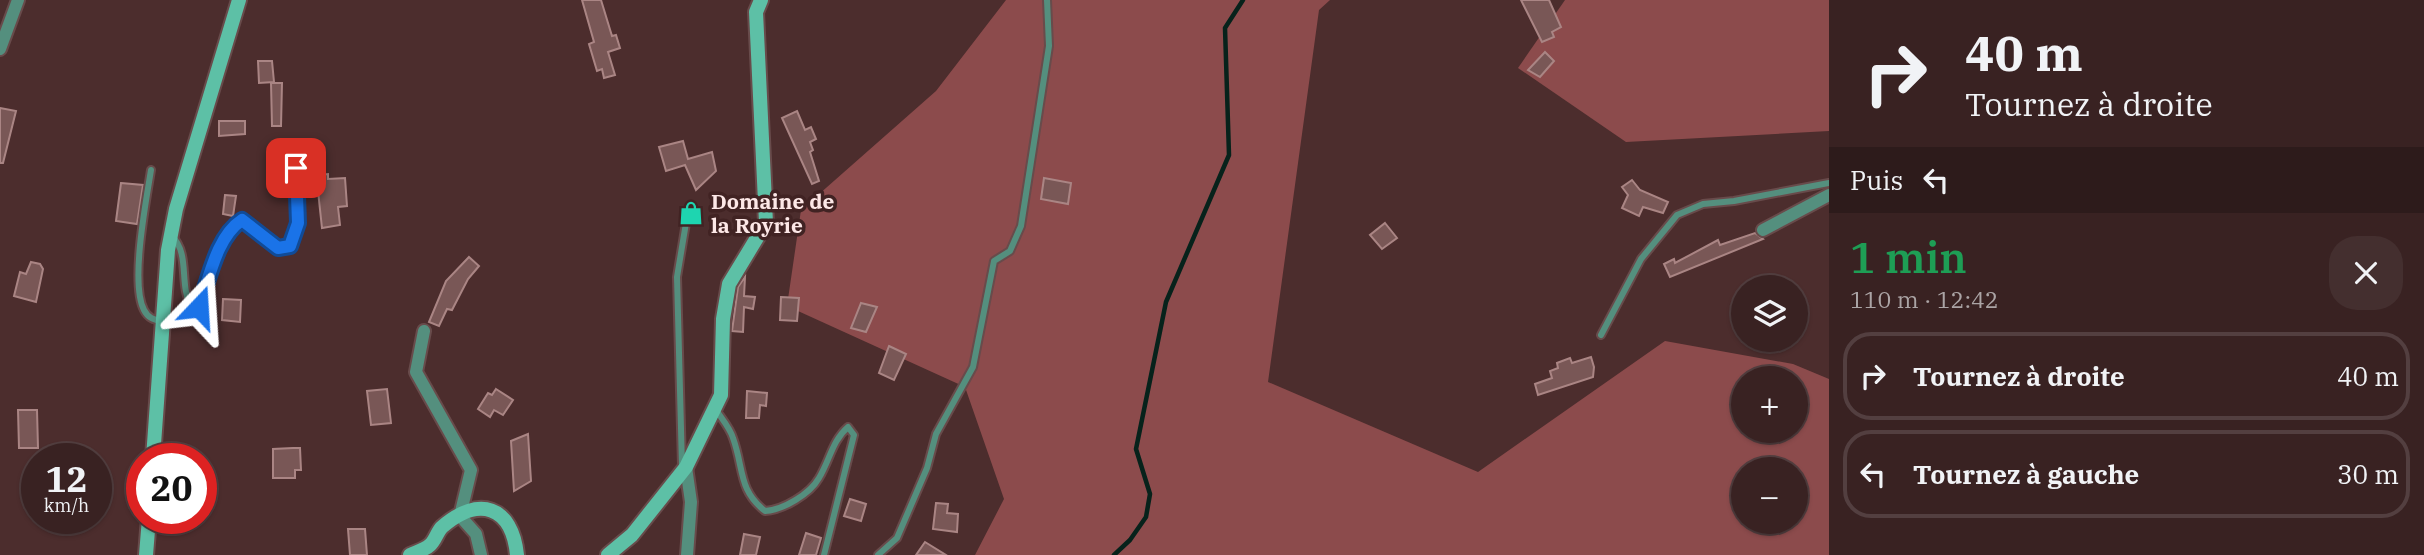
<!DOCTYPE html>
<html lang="fr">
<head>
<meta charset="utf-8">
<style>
	body { margin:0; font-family:"IBM Plex Serif",serif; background:#442f2f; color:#f1f3f6; height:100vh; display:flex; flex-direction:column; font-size:26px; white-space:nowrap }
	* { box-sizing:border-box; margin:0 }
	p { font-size:23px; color:#aba4a5 }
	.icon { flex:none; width:38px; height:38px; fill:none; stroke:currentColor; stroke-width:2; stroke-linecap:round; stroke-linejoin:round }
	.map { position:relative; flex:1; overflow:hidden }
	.details { display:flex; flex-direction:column; background:#392222; width:595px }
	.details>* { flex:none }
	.banner { background:#392222; color:#f1f3f6; overflow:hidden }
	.fabs { position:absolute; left:1731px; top:275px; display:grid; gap:14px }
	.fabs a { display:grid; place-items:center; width:77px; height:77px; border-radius:50%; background:#392222; box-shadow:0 2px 5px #0004,0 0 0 2px #533f40; font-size:35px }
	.speed { position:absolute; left:21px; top:443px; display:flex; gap:14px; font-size:35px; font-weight:700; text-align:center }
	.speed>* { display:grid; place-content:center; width:91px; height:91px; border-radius:50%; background:#392222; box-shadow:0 2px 5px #0004,0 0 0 2px #533f40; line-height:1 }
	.speed small { font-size:18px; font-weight:400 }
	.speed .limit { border:10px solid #d22; background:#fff; color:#111 }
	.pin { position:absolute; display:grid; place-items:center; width:60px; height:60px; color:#fff; margin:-30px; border-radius:14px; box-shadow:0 4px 10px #0006 }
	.me { position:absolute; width:77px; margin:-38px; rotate:20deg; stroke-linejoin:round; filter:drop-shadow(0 0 5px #0008) }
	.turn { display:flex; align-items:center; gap:24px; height:147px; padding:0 21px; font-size:32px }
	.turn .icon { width:91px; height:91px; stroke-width:2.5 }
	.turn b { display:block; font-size:49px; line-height:60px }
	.then { display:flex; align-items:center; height:66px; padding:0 21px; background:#0003; gap:14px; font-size:26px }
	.round { display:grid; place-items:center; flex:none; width:74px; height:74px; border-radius:28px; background:#442f2f }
	.overview { display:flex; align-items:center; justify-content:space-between; height:119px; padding:0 21px }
	h1 { font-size:42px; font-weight:600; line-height:52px; color:#1e9e55 }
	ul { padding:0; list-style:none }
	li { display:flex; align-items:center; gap:21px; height:88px; margin:0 14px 10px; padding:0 7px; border:4px solid #533f40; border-radius:28px }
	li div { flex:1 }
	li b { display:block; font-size:26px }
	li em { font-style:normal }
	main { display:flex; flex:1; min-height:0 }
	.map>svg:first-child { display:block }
	.green { fill:#8c4b4c; fill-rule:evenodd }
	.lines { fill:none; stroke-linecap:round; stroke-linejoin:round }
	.stream { stroke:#07221b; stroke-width:4.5 }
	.building { fill:#795756; stroke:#aa8584; stroke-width:2 }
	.lane-casing { stroke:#684b4b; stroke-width:10 }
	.street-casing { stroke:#684b4b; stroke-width:16 }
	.secondary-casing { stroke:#684b4b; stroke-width:18 }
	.lane { stroke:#548f7e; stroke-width:6 }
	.street { stroke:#548f7e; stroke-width:12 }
	.secondary { stroke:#5dc0a6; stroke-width:14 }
	.route-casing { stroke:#114b97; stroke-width:18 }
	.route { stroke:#1a73e8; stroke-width:12 }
	.labels { text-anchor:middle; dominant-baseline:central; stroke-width:7; stroke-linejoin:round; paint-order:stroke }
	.poi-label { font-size:21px; font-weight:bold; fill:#fde8e7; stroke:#412323; text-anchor:start }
</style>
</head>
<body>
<main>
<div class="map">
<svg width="1829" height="555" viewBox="0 0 1829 555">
	<rect width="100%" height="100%" fill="#4c2d2d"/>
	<!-- green -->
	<g class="green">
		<path d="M 1006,0 L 1330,0 L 1319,10 L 1268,382 L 1478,472 L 1665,341 L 1793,364 L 1829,379 L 1829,555 L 975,555 L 1004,499 L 965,387 L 787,306 L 801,210 L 936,91 ZM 1743,378 L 1796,378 L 1796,430 L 1743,430 ZM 1743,469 L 1796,469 L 1796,522 L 1743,522 Z"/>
		<polygon points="1565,0 1829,0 1829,131 1626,142 1518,68"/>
	</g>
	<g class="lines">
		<!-- stream -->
		<polyline class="stream" points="1114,555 1130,540 1146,517 1150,494 1136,449 1166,302 1229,155 1225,28 1243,0"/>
	</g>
	<!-- building -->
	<g class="building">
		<polygon points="582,0 601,0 612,36 616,35 620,48 608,52 615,75 604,78 602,69 597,71 589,44 594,42"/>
		<polygon points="1521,0 1549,0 1561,27 1552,32 1554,37 1542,42"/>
		<polygon points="1545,52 1554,61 1540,77 1528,70"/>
		<polygon points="258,61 272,61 274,82 259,83"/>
		<polygon points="271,83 282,83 281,126 272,126"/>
		<polygon points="0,108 16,111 3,163 0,163"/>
		<polygon points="797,111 805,130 811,127 816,139 810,142 813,150 810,152 819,181 812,184 782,118"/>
		<polygon points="219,121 245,121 245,134 219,136"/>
		<polygon points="683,141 688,159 712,152 716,171 696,190 685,165 666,171 659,147"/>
		<polygon points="328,174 328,179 345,178 347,206 338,207 340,225 322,228 318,191 308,191 307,176"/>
		<polygon points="1044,178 1071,183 1068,204 1041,199"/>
		<polygon points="1632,180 1640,190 1668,202 1663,213 1643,207 1639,216 1622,208 1628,195 1622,187"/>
		<polygon points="121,183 143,185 137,224 116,221"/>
		<polygon points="225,195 236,196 233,216 223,214"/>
		<polygon points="1385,223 1397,238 1382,249 1370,235"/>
		<polygon points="1755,233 1763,239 1670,277 1664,264 1674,259 1675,263 1718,240 1720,245"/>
		<polygon points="469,257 479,266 468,279 452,310 447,309 439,326 429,322 446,281"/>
		<polygon points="31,262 40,264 43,269 36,302 14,296 20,272 26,274"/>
		<polygon points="745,277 744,296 755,297 753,309 744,307 743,332 732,331 738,287"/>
		<polygon points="781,297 799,298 797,321 780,320"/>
		<polygon points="223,299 241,300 240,322 222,320"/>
		<polygon points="861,303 877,307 866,332 851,328"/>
		<polygon points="889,346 906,354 894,380 879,373"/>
		<polygon points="1591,357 1594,367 1593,377 1538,395 1535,384 1552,378 1550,371 1558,368 1557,363 1570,358 1572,363"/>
		<polygon points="387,389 391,423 371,425 367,391"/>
		<polygon points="496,389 513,400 503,415 494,410 490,417 478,409 488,393 492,395"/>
		<polygon points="747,391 767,393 766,406 760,405 759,418 746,418"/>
		<polygon points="18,410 37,410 38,448 19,448"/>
		<polygon points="528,434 531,481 514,491 511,441"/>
		<polygon points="293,448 300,448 301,470 295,470 295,478 273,478 273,449"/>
		<polygon points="850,499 866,504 861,521 844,516"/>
		<polygon points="936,503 948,504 947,513 958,514 957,532 933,529"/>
		<polygon points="348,529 365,529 367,555 350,555"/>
		<polygon points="806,533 821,538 816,555 799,555"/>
		<polygon points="744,534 760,537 756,555 740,555"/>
		<polygon points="925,542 946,555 916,555"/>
	</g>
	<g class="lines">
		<!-- lane casing -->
		<g class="lane-casing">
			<g id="lane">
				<path d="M 151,170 C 146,202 130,283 144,310 C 148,318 154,320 162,321"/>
				<path d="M 172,236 C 191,255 178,286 192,307 L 199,307 C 209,280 216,237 242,220 L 278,248 L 291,246 L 298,223 L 296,168"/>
				<polyline points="1601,335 1641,259 1677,215 1703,204 1734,201 1829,183"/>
				<path d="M 716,410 C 722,419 730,428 733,438 C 744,468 738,490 765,511 C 783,510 810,494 819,478 C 830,460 832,441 848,427 L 854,435 L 824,555"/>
				<polyline points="682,466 677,277 686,223"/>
				<polyline points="878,555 897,538 927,468 936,434 973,367 994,261 1010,251 1021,226 1049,46 1047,0"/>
			</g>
		</g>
		<!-- street casing -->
		<g class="street-casing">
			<g id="street">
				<polyline points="0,49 18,0"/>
				<polyline points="1763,230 1829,195"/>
				<polyline points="424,331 416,372 471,470 460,516 476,534 481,555"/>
				<polyline points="686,467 691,502 687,555"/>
			</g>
		</g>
		<!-- secondary casing -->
		<g class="secondary-casing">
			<g id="secondary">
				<polyline points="153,458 168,250 176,209 239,0"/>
				<polyline points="146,555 149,518"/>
				<path d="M 410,555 C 416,552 425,550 430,545 C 435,541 437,532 442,527 C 479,495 512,506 517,555"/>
				<polyline points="608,555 632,535 686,467 721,395 723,319 729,284 766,223 756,12 761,0"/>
			</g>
		</g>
		<!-- lane -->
		<use href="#lane" class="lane"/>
		<!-- street -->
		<use href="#street" class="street"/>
		<!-- secondary -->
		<use href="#secondary" class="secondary"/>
	</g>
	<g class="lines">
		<!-- route casing -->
		<g class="route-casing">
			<path id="route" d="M 199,307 C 209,280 216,237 242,220 L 278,248 L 290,246 L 298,223 L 296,168"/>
		</g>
		<!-- route -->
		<use href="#route" class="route"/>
	</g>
	<!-- icons -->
	<defs>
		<g id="shop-bare" transform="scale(1.89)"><path d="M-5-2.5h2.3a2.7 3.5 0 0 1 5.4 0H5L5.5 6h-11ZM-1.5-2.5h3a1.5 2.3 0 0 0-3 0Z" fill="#1ed5b0" stroke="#412323" stroke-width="2.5" paint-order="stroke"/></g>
	</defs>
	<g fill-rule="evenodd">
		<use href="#shop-bare" x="691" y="213"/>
	</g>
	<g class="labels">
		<!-- poi labels -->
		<g class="poi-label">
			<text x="711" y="201">Domaine de<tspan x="711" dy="24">la Royrie</tspan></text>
		</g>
	</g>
</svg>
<div class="fabs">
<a><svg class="icon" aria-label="layers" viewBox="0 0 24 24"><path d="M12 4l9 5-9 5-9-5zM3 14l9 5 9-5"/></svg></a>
<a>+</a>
<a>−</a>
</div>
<div class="speed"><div>12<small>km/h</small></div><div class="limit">20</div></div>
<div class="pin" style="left:296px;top:168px;background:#d93025"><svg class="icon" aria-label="arrive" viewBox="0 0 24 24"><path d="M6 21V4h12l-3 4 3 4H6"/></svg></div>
<svg class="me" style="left:199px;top:307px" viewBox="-20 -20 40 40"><path d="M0-17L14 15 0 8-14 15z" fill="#1a73e8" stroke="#fff" stroke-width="4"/></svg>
</div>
<section class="details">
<div class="banner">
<div class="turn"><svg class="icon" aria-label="right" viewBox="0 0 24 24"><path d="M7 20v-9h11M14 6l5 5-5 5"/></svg><div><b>40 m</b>Tournez à droite</div></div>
<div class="then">Puis<svg class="icon" aria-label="left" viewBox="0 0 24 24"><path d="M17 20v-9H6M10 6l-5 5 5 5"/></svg></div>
</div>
<div class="overview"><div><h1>1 min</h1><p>110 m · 12:42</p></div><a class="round"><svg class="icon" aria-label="close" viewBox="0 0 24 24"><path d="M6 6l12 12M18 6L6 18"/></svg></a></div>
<ul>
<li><svg class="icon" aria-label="right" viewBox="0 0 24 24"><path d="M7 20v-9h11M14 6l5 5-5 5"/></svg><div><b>Tournez à droite</b></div><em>40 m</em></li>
<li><svg class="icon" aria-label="left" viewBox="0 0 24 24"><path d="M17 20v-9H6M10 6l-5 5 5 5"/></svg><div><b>Tournez à gauche</b></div><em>30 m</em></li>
</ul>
</section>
</main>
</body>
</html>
